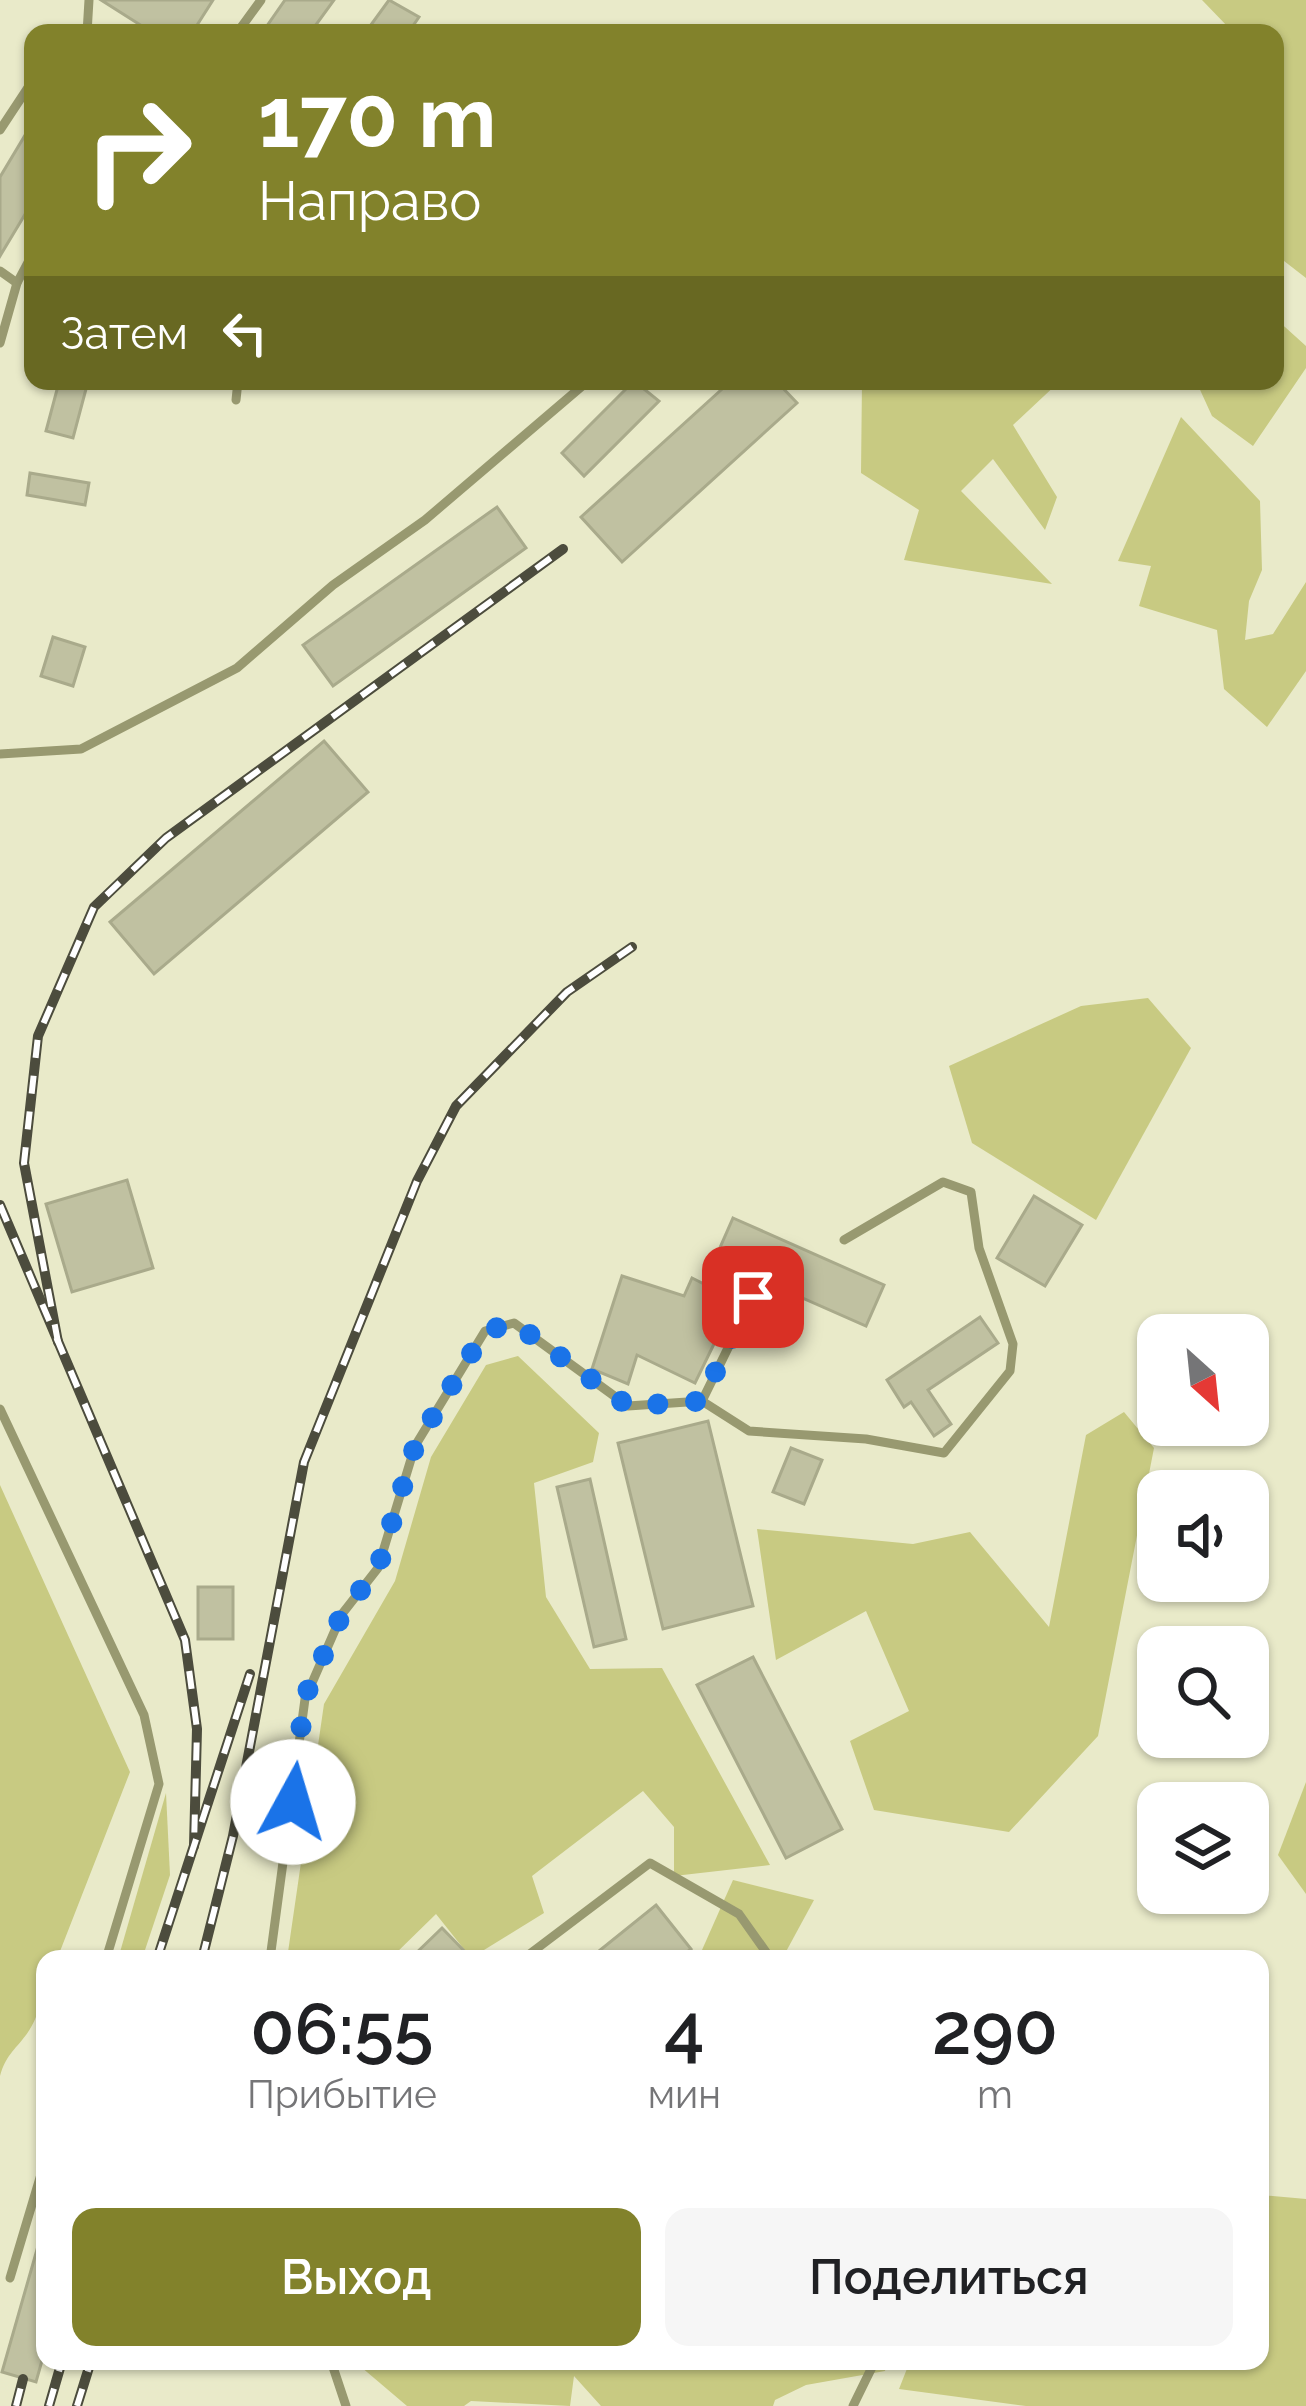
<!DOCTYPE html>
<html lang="ru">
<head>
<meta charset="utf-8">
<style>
	body { margin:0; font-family:Raleway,sans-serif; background:#f6f6f6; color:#202124; height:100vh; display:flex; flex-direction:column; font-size:45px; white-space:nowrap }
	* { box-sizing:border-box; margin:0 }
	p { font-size:39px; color:#757577 }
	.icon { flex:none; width:66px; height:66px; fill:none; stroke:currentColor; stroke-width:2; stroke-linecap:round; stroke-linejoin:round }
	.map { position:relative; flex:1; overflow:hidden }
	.panel { position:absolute; left:36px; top:1950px; width:1233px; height:420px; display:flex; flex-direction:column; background:#fff; border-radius:24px; box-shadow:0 3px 9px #0004 }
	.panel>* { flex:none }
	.top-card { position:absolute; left:24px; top:24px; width:1260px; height:366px; border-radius:24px; box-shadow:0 3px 9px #0004; background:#82822b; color:#fff; overflow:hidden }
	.needle { width:78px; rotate:153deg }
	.controls { position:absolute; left:1137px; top:1314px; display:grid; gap:24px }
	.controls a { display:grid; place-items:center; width:132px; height:132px; border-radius:24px; background:#fff; box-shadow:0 3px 9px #0004; font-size:60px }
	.pin { position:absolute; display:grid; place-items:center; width:102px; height:102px; color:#fff; margin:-51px; border-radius:24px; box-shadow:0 6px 18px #0006 }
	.me { position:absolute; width:132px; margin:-66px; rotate:6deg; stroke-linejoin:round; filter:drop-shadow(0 0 9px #0008) }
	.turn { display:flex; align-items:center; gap:42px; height:252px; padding:0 36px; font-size:54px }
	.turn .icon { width:156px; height:156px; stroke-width:2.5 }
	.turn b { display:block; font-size:84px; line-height:102px }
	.then { display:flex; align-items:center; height:114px; padding:0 36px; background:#0003; gap:24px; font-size:45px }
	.eta { display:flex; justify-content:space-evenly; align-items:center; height:204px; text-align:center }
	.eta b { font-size:72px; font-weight:600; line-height:84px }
	.cta { display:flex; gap:24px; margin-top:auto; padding:24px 36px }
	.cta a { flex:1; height:138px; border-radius:24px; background:#82822b; color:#fff; font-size:48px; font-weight:600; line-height:138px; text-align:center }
	.cta a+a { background:#f6f6f6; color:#202124 }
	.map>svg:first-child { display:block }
	.green { fill:#c8ca82 }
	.building { fill:#c0c1a1; stroke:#a9aa8b; stroke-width:3 }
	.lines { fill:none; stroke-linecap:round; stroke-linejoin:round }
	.service { stroke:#989970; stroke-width:9 }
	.rail-casing { stroke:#4c4c3d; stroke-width:10 }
	.rail { stroke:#fff; stroke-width:6; stroke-dasharray:18; stroke-linecap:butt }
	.route { stroke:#1a73e8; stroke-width:21; stroke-dasharray:0 37.8 }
</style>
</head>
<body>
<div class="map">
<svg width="1306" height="2406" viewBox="0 0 1306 2406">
	<rect width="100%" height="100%" fill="#e9eac9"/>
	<!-- green -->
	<g class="green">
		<polygon points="1202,0 1306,0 1306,278 1275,254 1275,33 1226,33 1229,28"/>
		<polygon points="1275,318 1306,346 1306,368 1253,446 1212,416 1196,381 1275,381"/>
		<polygon points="862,381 1060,381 1013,425 1057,497 1045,530 993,459 961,491 1052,584 904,560 919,510 861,473"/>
		<polygon points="1181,417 1260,501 1262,570 1249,601 1245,640 1273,634 1306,582 1306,671 1267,727 1224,689 1217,630 1139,606 1151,566 1118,561"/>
		<polygon points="1148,998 1191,1048 1096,1220 972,1143 949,1066 1081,1006"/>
		<polygon points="518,1356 599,1433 593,1462 534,1483 546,1597 590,1669 662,1668 770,1865 674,1876 674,1827 643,1791 532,1876 544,1913 471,1958 436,1914 390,1959 287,1959 324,1704 395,1581 431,1457 486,1365"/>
		<polygon points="1124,1412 1154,1448 1098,1736 1009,1832 874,1810 850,1741 909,1711 866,1611 776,1660 757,1529 913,1544 970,1532 1049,1627 1086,1435"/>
		<path d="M 0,1485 L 130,1772 L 57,1959 L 45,1959 C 45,1984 42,2014 26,2035 C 14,2051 6,2055 0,2076 Z"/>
		<polygon points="1306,1782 1306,1894 1278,1855"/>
		<polygon points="166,1793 170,1875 142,1959 118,1959"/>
		<polygon points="733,1880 814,1900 782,1959 698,1959"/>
		<polygon points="1260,2195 1306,2199 1306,2406 1026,2406 899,2389 910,2361 1260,2361"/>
		<polygon points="354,2361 887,2361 885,2371 806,2385 775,2400 773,2406 601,2406 574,2376 570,2406 471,2401 464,2406 407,2406"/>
	</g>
	<!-- building -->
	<g class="building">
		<polygon points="101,0 213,0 192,33 153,33"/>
		<polygon points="285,0 334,0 310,33 262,33"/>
		<polygon points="389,0 419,17 408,33 365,33"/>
		<polygon points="33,122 33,201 0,256 0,177"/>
		<polygon points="634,381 659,401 584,476 562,453"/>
		<polygon points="731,381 776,381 797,403 622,562 581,517"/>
		<polygon points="59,382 86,389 73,438 46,431"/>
		<polygon points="30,473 89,483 85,505 27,495"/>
		<polygon points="497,507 526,548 333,686 303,645"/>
		<polygon points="53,637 85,647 73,686 41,676"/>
		<polygon points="324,741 368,792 154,974 110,922"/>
		<polygon points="127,1180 153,1268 72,1292 46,1204"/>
		<polygon points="1034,1196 1082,1225 1045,1286 997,1258"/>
		<polygon points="733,1218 884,1285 866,1326 748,1274 695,1383 637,1355 628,1384 592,1369 622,1276 684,1296 692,1278 704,1284"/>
		<polygon points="980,1317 998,1343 928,1390 951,1424 934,1436 911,1402 904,1407 887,1380"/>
		<polygon points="708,1421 753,1606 663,1629 618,1443"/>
		<polygon points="791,1448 822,1460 804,1504 773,1492"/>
		<polygon points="590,1479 626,1639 594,1647 557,1487"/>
		<rect x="198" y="1587" width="35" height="52"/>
		<polygon points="753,1657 842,1829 786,1858 697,1685"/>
		<polygon points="656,1905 691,1949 678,1959 589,1959"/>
		<polygon points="442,1928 472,1959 410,1959"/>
		<polygon points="40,2239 45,2240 45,2350 36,2382 2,2372"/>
	</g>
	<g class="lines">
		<!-- service -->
		<g class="service">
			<polyline points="87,33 89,0"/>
			<polyline points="237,33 261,0"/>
			<polyline points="0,130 33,80"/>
			<polyline points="0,271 17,283"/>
			<polyline points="0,343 17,283 33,253"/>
			<polyline points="236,400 238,381"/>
			<polyline points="0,754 81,749 237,668 333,585 425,520 588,381"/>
			<polyline points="702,1401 753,1297"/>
			<polyline points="0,1409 144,1715 159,1784 106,1959"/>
			<polyline points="270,1959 305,1699 342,1614 378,1568 415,1446 485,1331 514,1323 628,1406 702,1401 749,1431 866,1439 944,1453 1010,1371 1013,1344 979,1248 971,1192 943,1182 844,1240"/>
			<polyline points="523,1959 650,1863 739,1914 771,1959"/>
			<polyline points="10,2278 45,2161"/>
			<polyline points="331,2361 346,2406"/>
			<polyline points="853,2406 875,2361"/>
		</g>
		<!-- rail casing -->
		<g class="rail-casing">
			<g id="rail">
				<polyline points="0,1205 185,1640 197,1729 194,1846"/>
				<polyline points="58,1342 24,1163 38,1036 94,907 166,838 563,549"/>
				<polyline points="157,1959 250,1674"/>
				<polyline points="202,1959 233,1836 304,1462 417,1181 456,1106 567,992 632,947"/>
				<polyline points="16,2406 23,2379"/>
				<polyline points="49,2406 62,2361"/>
				<polyline points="77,2406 91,2361"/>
			</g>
		</g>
		<!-- rail -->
		<use href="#rail" class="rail"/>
	</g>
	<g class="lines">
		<!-- route -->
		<polyline class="route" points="293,1802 304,1699 342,1614 378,1568 415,1446 485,1331 514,1323 628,1406 701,1401 753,1297"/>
	</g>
</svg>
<div class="controls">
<a><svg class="needle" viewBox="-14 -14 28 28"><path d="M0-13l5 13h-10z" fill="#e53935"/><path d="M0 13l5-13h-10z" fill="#757577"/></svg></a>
<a><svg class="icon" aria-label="sound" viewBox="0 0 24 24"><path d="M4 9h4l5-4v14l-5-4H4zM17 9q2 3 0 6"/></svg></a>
<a><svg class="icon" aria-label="search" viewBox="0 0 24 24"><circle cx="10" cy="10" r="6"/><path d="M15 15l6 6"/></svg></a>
<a><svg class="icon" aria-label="layers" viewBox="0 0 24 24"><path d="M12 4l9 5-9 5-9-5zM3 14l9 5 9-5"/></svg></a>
</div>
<div class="pin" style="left:753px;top:1297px;background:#d93025"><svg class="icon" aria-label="arrive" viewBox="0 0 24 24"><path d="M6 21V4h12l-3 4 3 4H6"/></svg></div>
<svg class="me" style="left:293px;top:1802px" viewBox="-20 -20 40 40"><circle r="19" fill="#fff"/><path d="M0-13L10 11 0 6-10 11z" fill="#1a73e8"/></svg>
<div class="top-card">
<div class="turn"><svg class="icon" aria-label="right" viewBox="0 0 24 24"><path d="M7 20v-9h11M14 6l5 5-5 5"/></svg><div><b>170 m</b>Направо</div></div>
<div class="then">Затем<svg class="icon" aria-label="left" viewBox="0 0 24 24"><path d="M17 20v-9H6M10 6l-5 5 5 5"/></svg></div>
</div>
<section class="panel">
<div class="eta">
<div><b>06:55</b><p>Прибытие</p></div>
<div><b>4</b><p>мин</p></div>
<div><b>290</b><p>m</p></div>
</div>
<div class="cta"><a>Выход</a><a>Поделиться</a></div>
</section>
</div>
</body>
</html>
